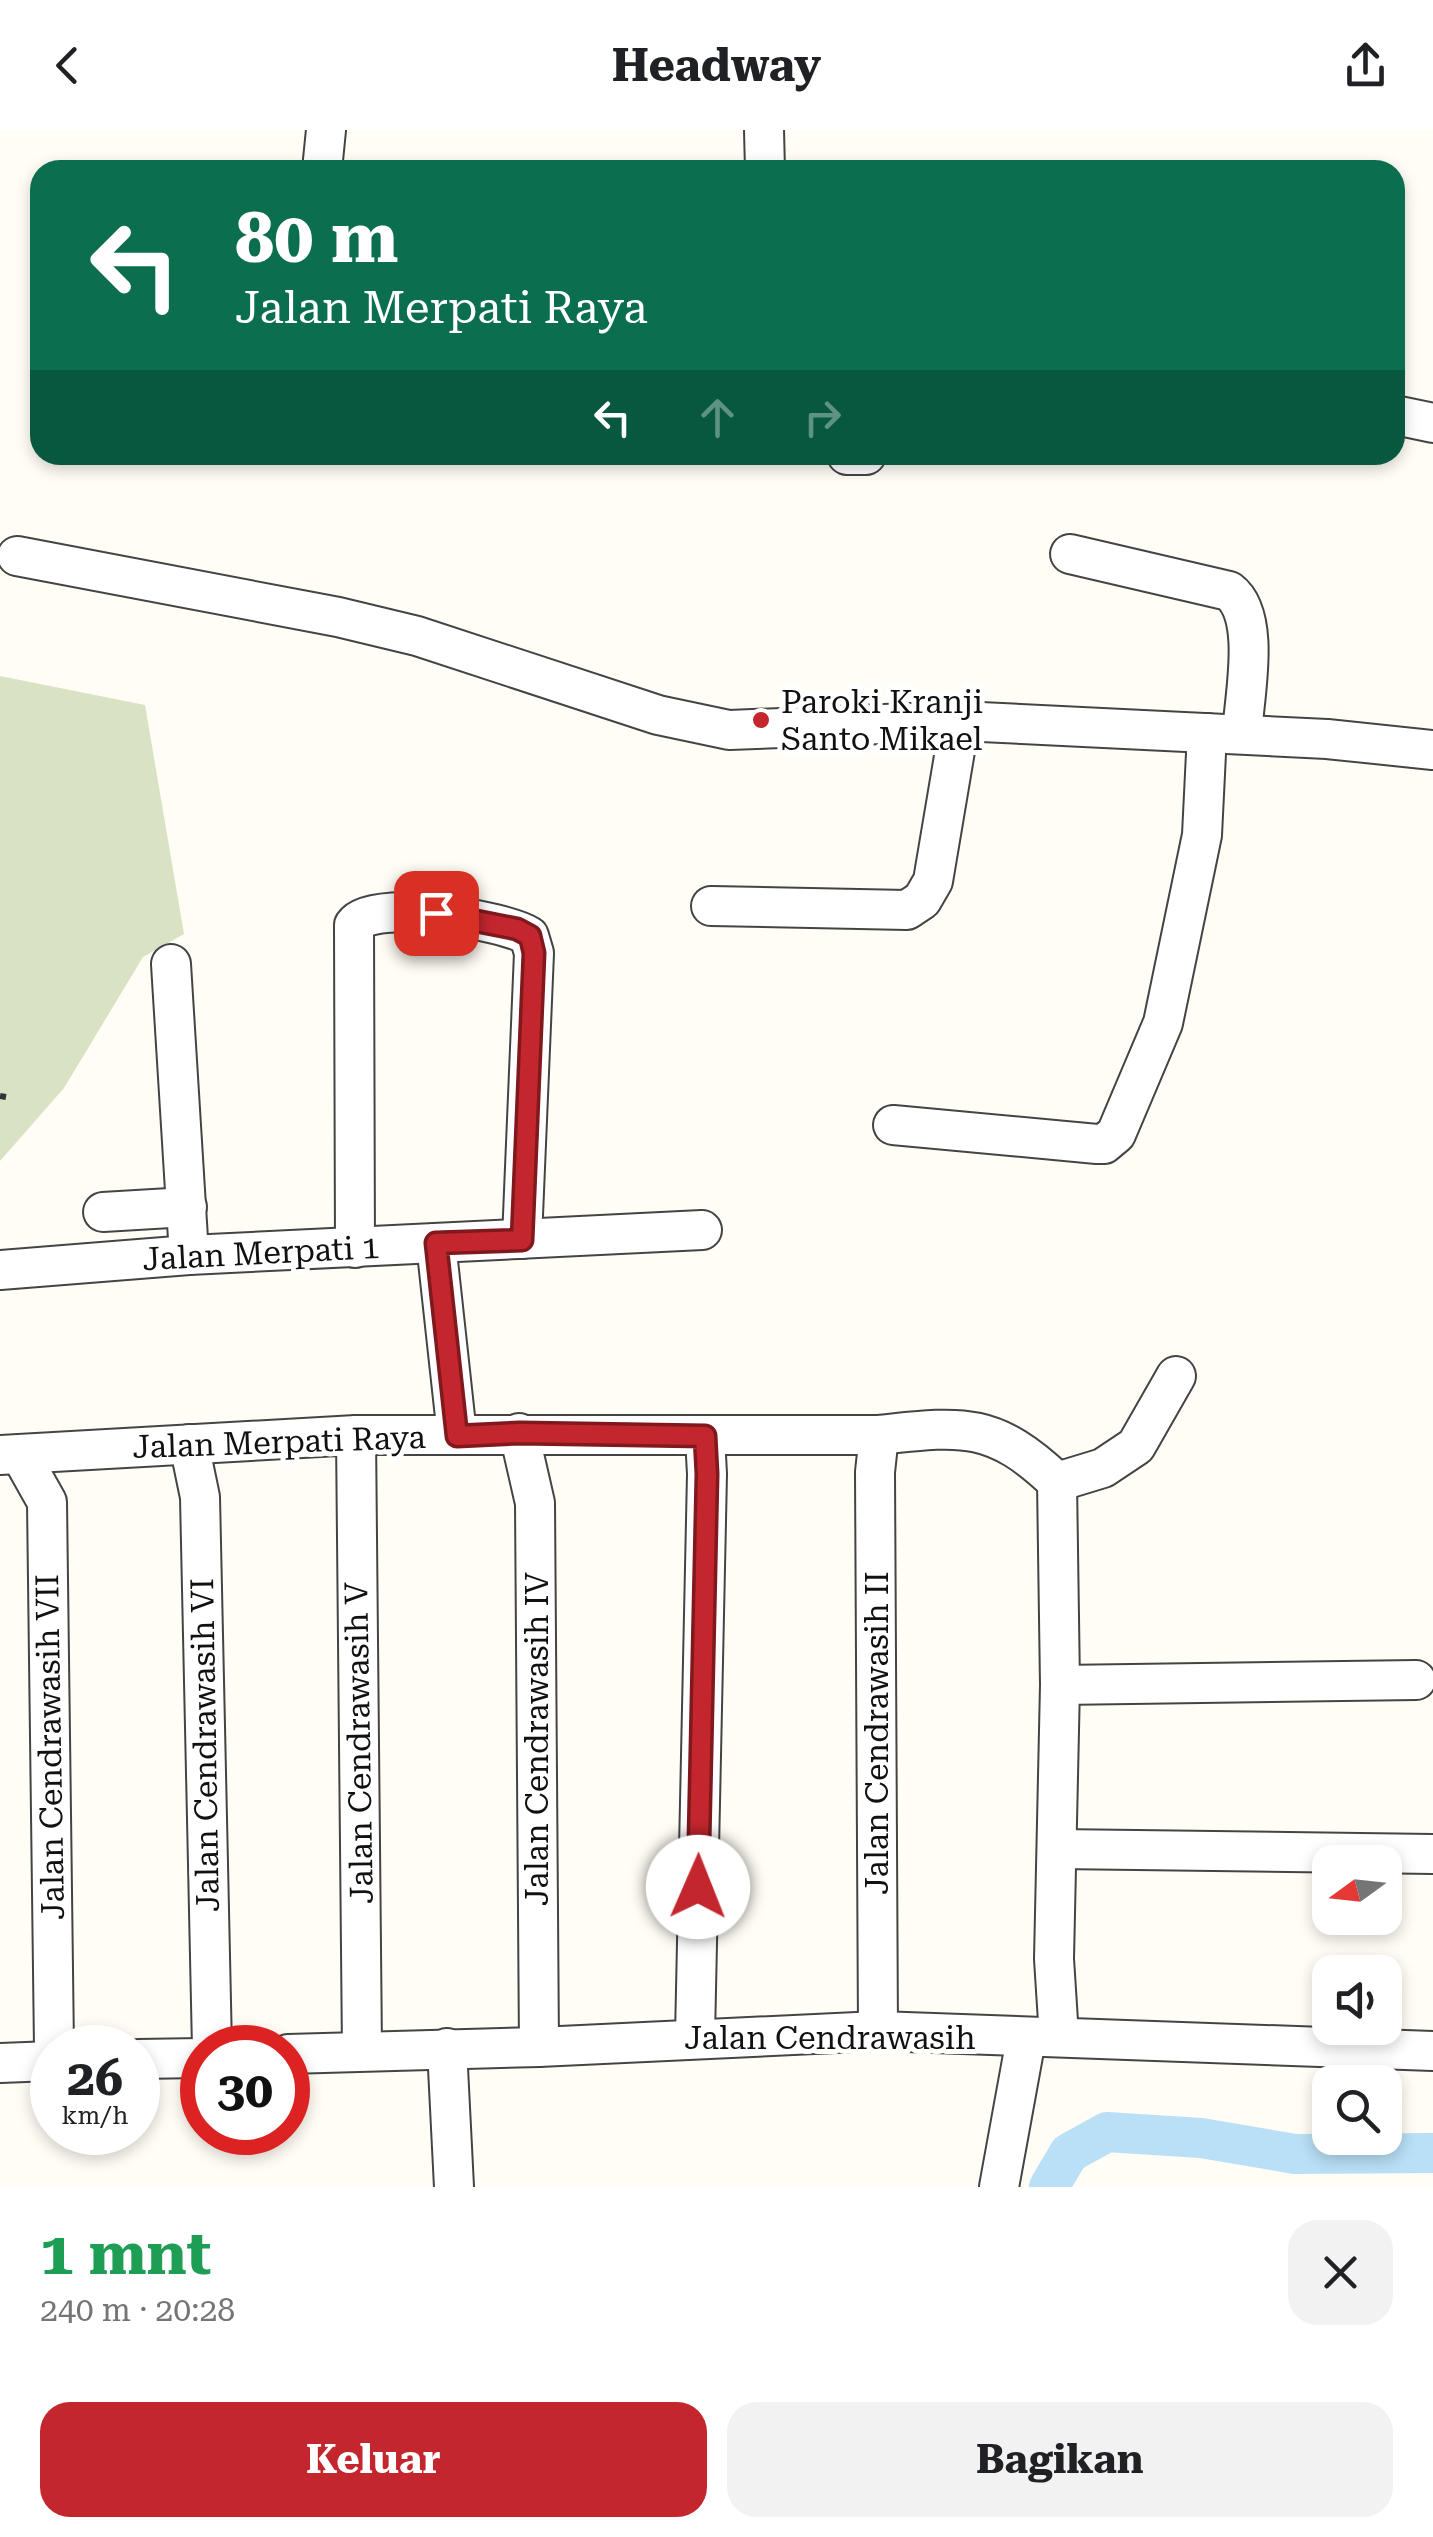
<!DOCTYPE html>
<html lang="id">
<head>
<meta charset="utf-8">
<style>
	body { margin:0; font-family:"Roboto Serif",serif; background:#f2f2f2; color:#202124; height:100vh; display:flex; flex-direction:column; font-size:38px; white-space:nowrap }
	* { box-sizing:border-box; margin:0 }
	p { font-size:32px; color:#757577 }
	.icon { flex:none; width:55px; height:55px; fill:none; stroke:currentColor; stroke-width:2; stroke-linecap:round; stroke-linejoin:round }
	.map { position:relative; height:2057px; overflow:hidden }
	.drawer { display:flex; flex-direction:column; background:#fff; flex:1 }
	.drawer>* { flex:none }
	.top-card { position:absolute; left:30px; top:30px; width:1375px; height:305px; border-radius:30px; box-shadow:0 5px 15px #0003; background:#0b6e4f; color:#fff; overflow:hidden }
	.needle { width:65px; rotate:255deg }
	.buttons { position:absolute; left:1312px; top:1715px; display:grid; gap:20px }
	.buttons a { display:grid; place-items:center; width:90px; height:90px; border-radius:20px; background:#fff; box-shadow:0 5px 15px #0003; font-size:50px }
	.speed { position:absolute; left:30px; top:1895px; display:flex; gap:20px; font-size:50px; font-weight:700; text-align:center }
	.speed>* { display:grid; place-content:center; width:130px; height:130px; border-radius:50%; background:#fff; box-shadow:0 5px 15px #0003; line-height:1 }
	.speed small { font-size:25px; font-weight:400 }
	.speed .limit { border:15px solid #d22; background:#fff; color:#111 }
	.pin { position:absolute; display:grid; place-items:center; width:85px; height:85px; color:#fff; margin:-42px; border-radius:20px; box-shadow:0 5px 15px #0006 }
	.me { position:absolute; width:110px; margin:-55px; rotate:1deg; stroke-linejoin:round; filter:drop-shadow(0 0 8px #0008) }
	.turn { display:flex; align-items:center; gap:35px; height:210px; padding:0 40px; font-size:45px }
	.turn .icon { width:130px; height:130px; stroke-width:2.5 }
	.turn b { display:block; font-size:70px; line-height:85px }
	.lanes { display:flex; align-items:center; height:95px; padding:0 40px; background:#0003; justify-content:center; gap:50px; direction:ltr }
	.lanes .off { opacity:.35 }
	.round { display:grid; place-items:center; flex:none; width:105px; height:105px; border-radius:30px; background:#f2f2f2 }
	.overview { display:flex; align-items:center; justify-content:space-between; height:170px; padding:0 40px }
	h1 { font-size:60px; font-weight:700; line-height:75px; color:#1e9e55 }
	.action { display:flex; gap:20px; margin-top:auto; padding:20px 40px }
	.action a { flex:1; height:115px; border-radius:30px; background:#c4262e; color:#fff; font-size:40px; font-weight:700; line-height:115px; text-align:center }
	.action a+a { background:#f2f2f2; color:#202124 }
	header { display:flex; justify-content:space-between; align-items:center; height:130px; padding:0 40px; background:#fff; font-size:45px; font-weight:700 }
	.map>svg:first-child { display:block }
	.cemetery { fill:#d9e3c4 }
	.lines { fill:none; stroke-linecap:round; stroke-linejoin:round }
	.canal { stroke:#b9e0f7; stroke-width:40 }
	.minor-casing { stroke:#444; stroke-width:42 }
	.path { stroke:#333; stroke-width:6; stroke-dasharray:10 5; stroke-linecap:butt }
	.minor { stroke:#fff; stroke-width:38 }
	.route-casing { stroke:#7f191e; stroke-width:25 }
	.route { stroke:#c4262e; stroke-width:18 }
	.poi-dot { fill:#c4262e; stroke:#fff; stroke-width:4 }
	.labels { text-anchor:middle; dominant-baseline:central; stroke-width:10; stroke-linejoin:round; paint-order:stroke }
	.poi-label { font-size:32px; fill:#111; stroke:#fff; text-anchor:start }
	.street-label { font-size:32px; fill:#111; stroke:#fff }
</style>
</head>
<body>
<header><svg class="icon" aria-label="back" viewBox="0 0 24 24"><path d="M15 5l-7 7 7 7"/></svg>Headway<svg class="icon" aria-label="share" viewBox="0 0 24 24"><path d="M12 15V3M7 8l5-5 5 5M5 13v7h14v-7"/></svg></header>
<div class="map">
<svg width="1433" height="2057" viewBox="0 0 1433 2057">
	<rect width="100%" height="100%" fill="#fffdf5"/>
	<!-- cemetery -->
	<polygon class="cemetery" points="0,546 145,575 184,804 143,827 64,958 0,1031"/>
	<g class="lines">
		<!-- canal -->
		<polyline class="canal" points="1049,2057 1069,2023 1107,2002 1201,2008 1295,2024 1433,2023"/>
		<!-- minor casing -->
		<g class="minor-casing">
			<g id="minor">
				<polyline points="764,0 765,40"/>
				<polyline points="322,40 326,0"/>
				<polyline points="1395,285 1433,293"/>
				<polyline points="847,325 866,325"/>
				<path d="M 1070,424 L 1229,461 C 1262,486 1244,567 1242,604"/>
				<polyline points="17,426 338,487 417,506 658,585 729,600 960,591 1327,609 1433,620"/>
				<polyline points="711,776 907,780 922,770 933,751 960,591"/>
				<polyline points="171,834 189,1125"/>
				<polyline points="893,995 1097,1014 1104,1014 1116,1004 1163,893 1202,705 1207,603"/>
				<polyline points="103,1082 187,1077"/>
				<polyline points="436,1113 457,1305"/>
				<path d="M 355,1118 L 354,795 C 372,768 504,790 529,806 L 534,823 L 522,1109"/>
				<polyline points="0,1140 189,1125 702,1100"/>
				<polyline points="519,1303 535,1373 539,1917"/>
				<polyline points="356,1305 362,1920"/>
				<polyline points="189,1314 200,1367 212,1918"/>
				<polyline points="20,1324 47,1372 54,1918"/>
				<path d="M 0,1325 L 356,1305 L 879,1305 C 962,1296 993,1291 1057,1352 L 1060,1555 L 1054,1829 L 1059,1907"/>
				<polyline points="1057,1352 1103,1338 1136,1316 1176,1246"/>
				<polyline points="1060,1555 1416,1550"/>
				<polyline points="1058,1719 1433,1724"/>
				<polyline points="878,1901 875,1342 879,1305"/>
				<polyline points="695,1907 707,1344 705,1307"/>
				<polyline points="447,1918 454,2057"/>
				<polyline points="288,1924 539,1917 878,1901 1433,1921"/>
				<polyline points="138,1929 202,1928"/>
				<polyline points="0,1933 52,1931"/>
				<polyline points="999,2057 1026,1909"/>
			</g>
		</g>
		<!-- path -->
		<polyline class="path" points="0,966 6,967"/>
		<!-- minor -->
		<use href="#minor" class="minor"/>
	</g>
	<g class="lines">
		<!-- route casing -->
		<g class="route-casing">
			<polyline id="route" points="436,783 517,799 530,806 534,823 522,1110 436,1113 457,1306 520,1303 705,1306 707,1344 698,1757"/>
		</g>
		<!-- route -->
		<use href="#route" class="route"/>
	</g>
	<!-- markers -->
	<circle class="poi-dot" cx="761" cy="590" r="10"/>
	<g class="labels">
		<!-- poi labels -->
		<g class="poi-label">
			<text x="781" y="572">Paroki Kranji<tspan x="781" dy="37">Santo Mikael</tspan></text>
		</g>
		<!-- street labels -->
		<g class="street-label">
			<text transform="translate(261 1123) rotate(-3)">Jalan Merpati 1</text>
			<text transform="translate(279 1312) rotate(-2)">Jalan Merpati Raya</text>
			<text transform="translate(877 1603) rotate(-90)">Jalan Cendrawasih II</text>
			<text transform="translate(537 1609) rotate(-90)">Jalan Cendrawasih IV</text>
			<text transform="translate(359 1613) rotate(-91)">Jalan Cendrawasih V</text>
			<text transform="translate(205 1615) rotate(-91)">Jalan Cendrawasih VI</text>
			<text transform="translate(50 1617) rotate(-91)">Jalan Cendrawasih VII</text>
			<text x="830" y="1908">Jalan Cendrawasih</text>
		</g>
	</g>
</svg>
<div class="buttons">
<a><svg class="needle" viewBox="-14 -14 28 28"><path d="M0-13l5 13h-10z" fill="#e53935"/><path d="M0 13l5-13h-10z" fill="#757577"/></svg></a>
<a><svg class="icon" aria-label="sound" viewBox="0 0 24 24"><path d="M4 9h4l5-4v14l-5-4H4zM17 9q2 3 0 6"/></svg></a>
<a><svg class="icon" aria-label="search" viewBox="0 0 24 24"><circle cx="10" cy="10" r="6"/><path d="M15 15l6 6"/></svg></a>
</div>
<div class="speed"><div>26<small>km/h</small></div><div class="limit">30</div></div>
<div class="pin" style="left:436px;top:783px;background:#d93025"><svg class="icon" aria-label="arrive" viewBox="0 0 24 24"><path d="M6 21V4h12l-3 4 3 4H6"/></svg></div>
<svg class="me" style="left:698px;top:1757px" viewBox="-20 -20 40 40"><circle r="19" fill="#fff"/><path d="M0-13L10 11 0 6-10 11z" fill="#c4262e"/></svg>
<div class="top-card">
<div class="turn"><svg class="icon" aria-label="left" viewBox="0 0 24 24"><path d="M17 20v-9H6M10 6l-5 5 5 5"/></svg><div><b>80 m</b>Jalan Merpati Raya</div></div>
<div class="lanes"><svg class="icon" aria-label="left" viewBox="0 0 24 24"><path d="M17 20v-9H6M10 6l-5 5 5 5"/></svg><svg class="icon off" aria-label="ahead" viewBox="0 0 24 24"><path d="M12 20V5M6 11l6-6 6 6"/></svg><svg class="icon off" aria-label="right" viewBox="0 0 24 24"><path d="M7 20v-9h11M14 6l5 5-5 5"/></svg></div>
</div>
</div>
<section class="drawer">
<div class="overview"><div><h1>1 mnt</h1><p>240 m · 20:28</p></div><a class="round"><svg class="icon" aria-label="close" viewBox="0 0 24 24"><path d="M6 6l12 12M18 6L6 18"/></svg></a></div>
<div class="action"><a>Keluar</a><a>Bagikan</a></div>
</section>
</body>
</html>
